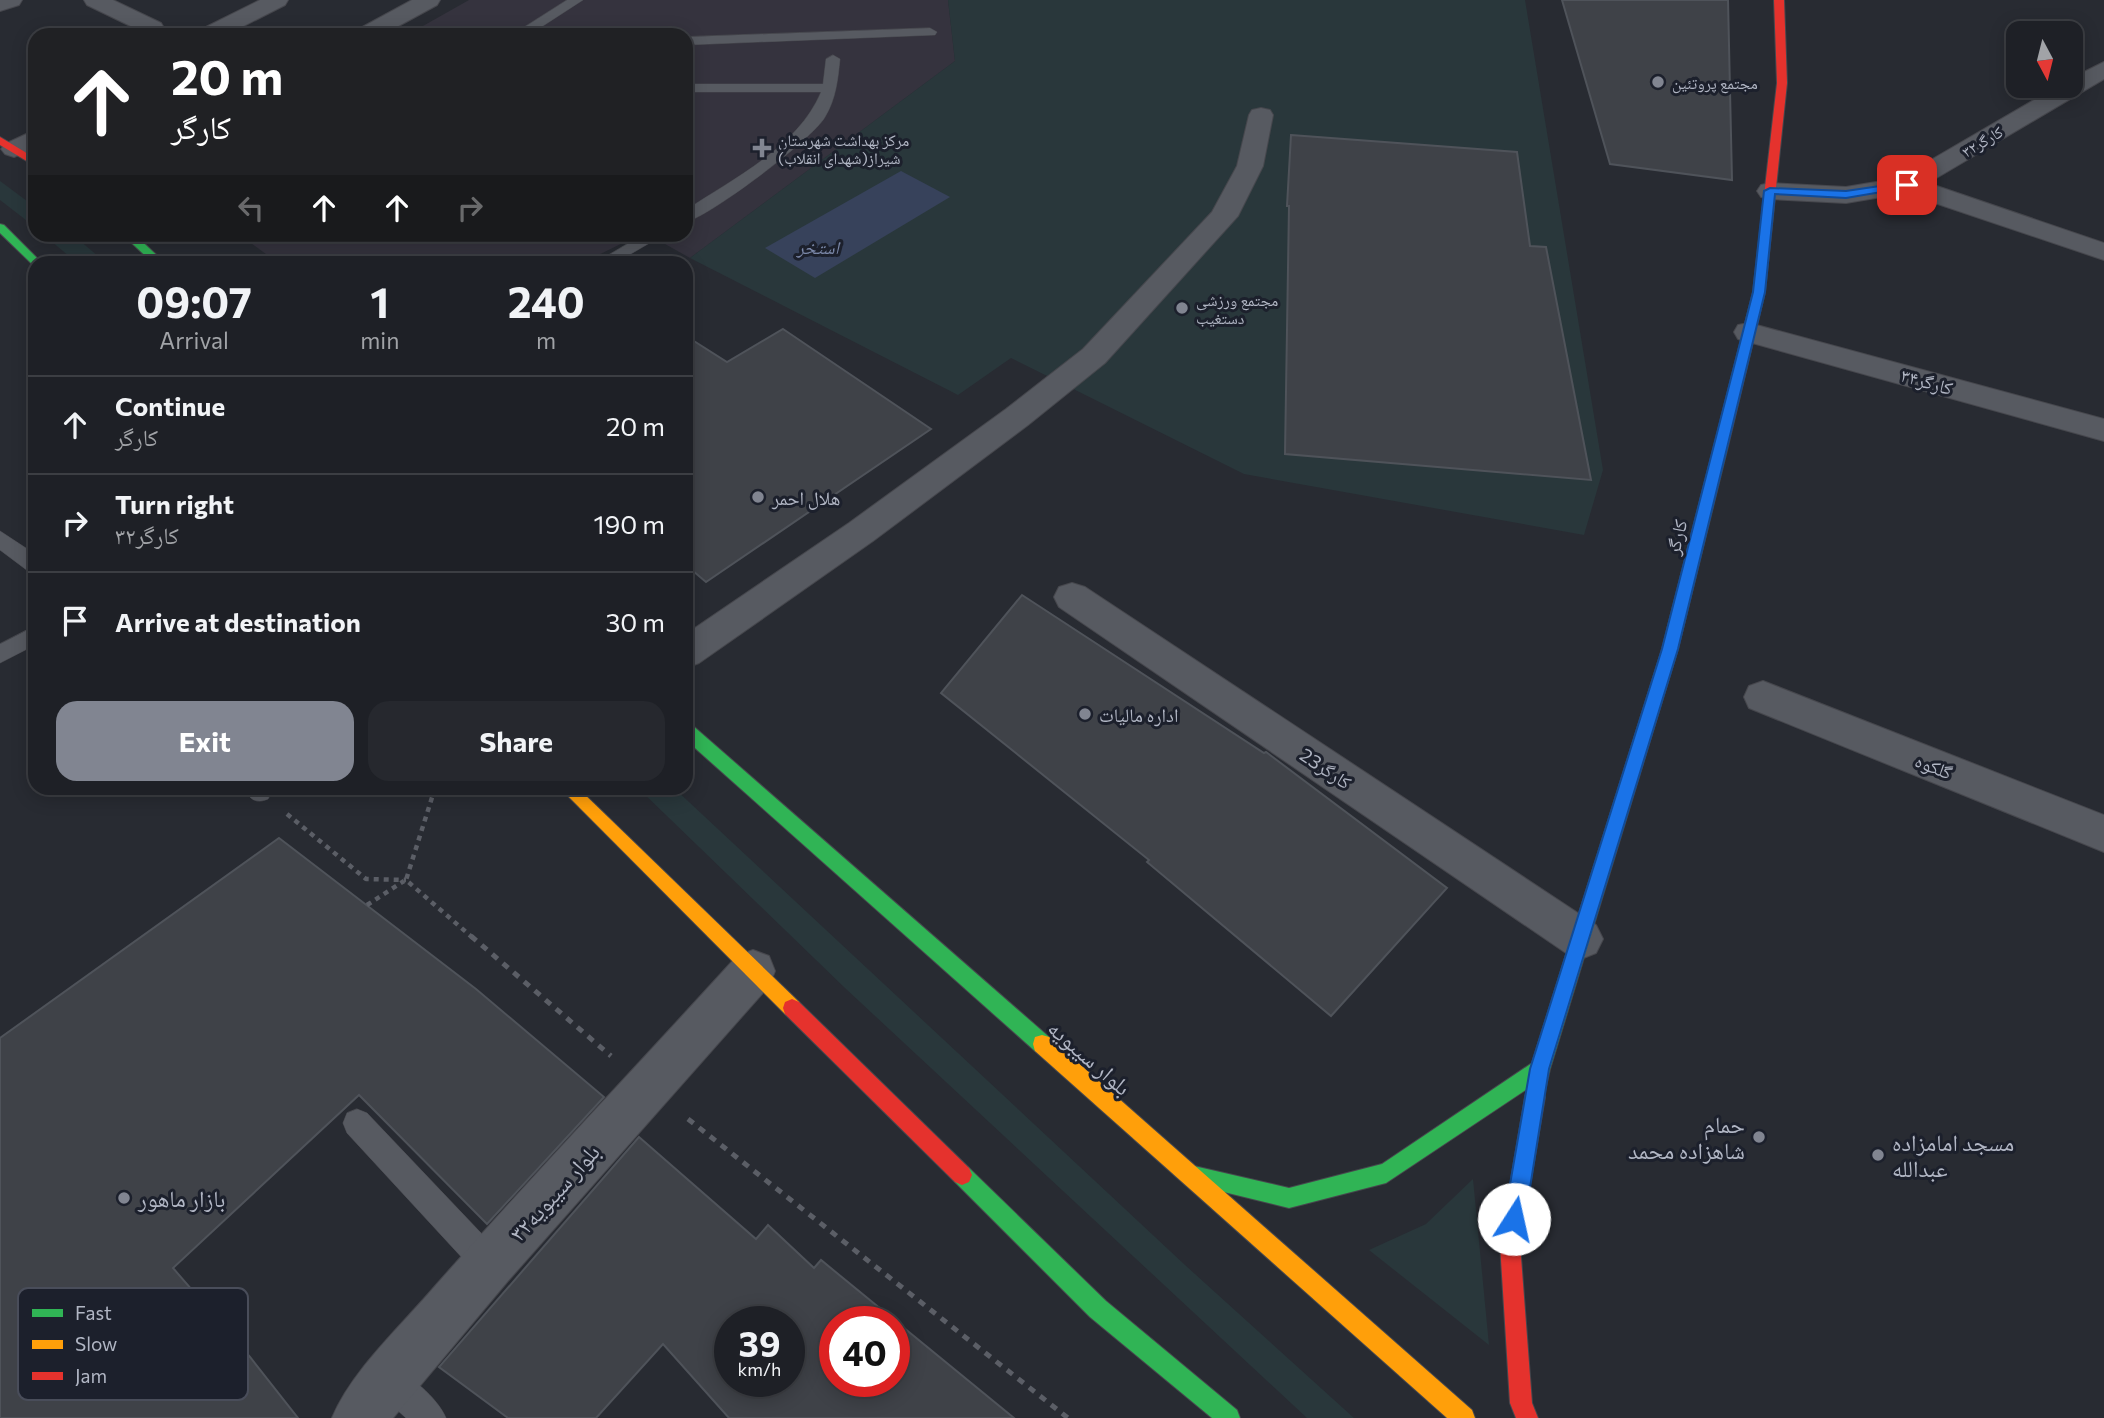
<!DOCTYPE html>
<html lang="en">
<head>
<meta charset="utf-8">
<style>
	body { margin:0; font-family:Commissioner,"Noto Naskh Arabic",sans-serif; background:#26282e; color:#f1f3f6; height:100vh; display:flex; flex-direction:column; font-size:26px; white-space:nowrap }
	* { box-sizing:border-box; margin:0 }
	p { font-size:23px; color:#a1a3a7 }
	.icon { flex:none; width:38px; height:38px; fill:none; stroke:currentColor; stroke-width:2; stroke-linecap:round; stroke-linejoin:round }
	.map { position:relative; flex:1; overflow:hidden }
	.details { position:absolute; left:28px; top:256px; width:665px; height:539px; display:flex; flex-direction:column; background:#1e2026; border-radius:21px; box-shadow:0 4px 18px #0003,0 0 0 2px #3c3e43 }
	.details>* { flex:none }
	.hud { position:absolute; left:28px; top:28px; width:665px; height:214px; border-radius:21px; box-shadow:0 4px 18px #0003,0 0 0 2px #3c3e43; background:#202124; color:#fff; overflow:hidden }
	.needle { width:46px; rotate:173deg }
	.buttons { position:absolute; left:2006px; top:21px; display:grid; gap:14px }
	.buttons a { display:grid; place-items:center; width:77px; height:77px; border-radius:14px; background:#1e2026; box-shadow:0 4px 18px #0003,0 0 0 2px #3c3e43; font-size:35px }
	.speed { position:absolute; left:714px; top:1306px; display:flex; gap:14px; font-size:35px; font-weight:700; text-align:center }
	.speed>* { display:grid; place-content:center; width:91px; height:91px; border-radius:50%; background:#1e2026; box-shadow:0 4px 18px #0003,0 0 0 2px #3c3e43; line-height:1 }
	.speed small { font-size:18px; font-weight:400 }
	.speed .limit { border:10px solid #d22; background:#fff; color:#111 }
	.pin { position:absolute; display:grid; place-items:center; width:60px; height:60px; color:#fff; margin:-30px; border-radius:14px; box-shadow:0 4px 10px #0006 }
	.me { position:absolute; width:77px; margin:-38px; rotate:10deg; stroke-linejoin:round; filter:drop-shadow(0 0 5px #0008) }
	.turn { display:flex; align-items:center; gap:24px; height:147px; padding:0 28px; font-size:32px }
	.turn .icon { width:91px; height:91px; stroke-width:2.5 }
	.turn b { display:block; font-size:49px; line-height:60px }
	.lanes { display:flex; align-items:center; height:66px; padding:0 28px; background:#0003; justify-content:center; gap:35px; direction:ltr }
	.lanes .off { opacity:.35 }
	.eta { display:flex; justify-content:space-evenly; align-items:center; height:119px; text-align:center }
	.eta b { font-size:42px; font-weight:700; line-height:49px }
	.button { display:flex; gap:14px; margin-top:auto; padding:14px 28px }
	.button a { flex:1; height:80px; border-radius:21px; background:#818591; color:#fff; font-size:28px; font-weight:700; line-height:80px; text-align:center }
	.button a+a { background:#26282e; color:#f1f3f6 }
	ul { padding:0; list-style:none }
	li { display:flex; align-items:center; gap:21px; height:98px; padding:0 28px; border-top:2px solid #3c3e43 }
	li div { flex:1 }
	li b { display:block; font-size:26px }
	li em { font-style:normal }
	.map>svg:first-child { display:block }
	.medical { fill:#35333e }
	.green { fill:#29373b }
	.water { fill:#37425b }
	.building { fill:#3f4248; stroke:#4f535a; stroke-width:2; fill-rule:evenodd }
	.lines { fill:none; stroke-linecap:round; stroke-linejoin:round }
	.lane-casing { stroke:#46474d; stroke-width:1 }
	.street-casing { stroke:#46474d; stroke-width:2 }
	.fast-casing { stroke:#46474d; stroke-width:2 }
	.slow-casing { stroke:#46474d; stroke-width:2 }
	.jam-casing { stroke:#46474d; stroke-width:2 }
	.path-far1 { stroke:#5b5e66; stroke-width:4.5; stroke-dasharray:5 5; stroke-linecap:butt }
	.path { stroke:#5b5e66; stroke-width:5; stroke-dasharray:7 7; stroke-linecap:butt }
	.lane { fill:#575a61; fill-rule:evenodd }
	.street { fill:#575a61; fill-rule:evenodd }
	.fast { fill:#30b455; fill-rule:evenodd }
	.slow { fill:#ff9f0a; fill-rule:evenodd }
	.jam { fill:#e5322d; fill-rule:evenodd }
	.route { fill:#1a73e8; stroke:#114b97; stroke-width:2 }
	.poi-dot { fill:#818591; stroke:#1c202c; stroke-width:2.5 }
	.labels { text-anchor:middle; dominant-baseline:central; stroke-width:6; stroke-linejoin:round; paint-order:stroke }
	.far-poi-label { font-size:16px; fill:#b1b6c4; stroke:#1c202c; text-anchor:start }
	.far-street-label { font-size:16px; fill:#b1b6c4; stroke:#1c202c }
	.far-water-label { font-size:18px; font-style:italic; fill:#7c89aa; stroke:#1c202c }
	.street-label { font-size:19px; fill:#b1b6c4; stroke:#1c202c }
	.poi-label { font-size:19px; fill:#b1b6c4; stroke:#1c202c; text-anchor:start }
	.near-street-label { font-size:23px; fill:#b1b6c4; stroke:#1c202c }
	.near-poi-label { font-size:23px; fill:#b1b6c4; stroke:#1c202c; text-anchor:start }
	.key { fill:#1c202c; stroke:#494d5a; stroke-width:2 }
	.key-label { font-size:19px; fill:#b1b6c4 }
</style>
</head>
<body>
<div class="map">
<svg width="2104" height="1418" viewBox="0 0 2104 1418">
	<rect width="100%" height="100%" fill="#282b32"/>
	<!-- medical -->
	<g class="medical">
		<polygon points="469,0 948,0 955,61 690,258 649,235 686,234 686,35 407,35"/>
		<polygon points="240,235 639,235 584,262 277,262"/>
	</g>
	<!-- green -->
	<g class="green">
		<polygon points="948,0 1525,0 1603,470 1584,535 1244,474 1011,358 958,395 690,258 955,61"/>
		<polygon points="0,181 35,207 35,227 0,200"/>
		<polygon points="44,235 73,235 105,262 76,262"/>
		<polygon points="638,788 674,788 1185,1265 1354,1418 1307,1418 845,988"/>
		<polygon points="1473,1179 1489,1345 1369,1250 1426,1224"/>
	</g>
	<!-- water -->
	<polygon class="water" points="901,171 950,197 815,278 765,248"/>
	<!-- building -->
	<g class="building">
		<polygon points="1562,0 1728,0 1732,180 1610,164"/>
		<polygon points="1291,135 1517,152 1530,246 1546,247 1591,480 1285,454 1289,206 1287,206"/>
		<polygon points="783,329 931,429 706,582 686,565 686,336 727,362"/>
		<polygon points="1022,595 1264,753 1266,752 1447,888 1331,1016 1147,862 1149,860 941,693"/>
		<polygon points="279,838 476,989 604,1097 487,1224 359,1095 173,1268 250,1357 298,1418 0,1418 0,1038"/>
		<path d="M 639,1137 L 756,1239 L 768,1225 L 814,1268 L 821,1260 L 1014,1418 L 729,1418 L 663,1344 L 596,1418 L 508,1418 L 439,1367 ZM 730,1321 L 789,1321 L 789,1381 L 730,1381 ZM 835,1321 L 894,1321 L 894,1381 L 835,1381 Z"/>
	</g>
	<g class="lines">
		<!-- lane casing -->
		<g class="lane-casing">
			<g id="lane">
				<polygon points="567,0 583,0 529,35 512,35"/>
				<polygon points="930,28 937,32 935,35 686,45 686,37"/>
				<path d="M 833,55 L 840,59 C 838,79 836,99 825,117 C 813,139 710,216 686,222 L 686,210 C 734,178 798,147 821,92 L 686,92 L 686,84 L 823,84 L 826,59 Z"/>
				<polygon points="644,234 665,234 617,262 597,262"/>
				<polygon points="0,531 35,554 35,573 28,571 0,550"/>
				<polygon points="35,626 35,645 0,663 0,644"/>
				<path d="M 244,788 L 270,788 L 272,792 L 268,799 C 256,804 250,800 244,788 Z"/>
				<polygon points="357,1109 367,1113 500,1253 504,1264 500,1275 489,1279 478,1275 347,1133 343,1123 347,1113"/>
				<path d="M 388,1365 C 409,1374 437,1397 446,1418 L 406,1418 L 377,1392 L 372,1381 L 377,1370 Z"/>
			</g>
		</g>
		<!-- street casing -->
		<g class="street-casing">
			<g id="street">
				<polygon points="0,0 22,0 19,5 0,11"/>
				<polygon points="84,0 113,0 161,23 164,28 161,33 145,33 87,5"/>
				<polygon points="260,0 288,0 285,5 226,35 196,35 200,30"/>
				<polygon points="412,0 440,0 437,5 382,35 353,35 357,30"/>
				<polygon points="2104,62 2104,79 1928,183 2104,243 2104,260 1905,193 1846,203 1770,199 1761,197 1757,191 1761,185 1770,183 1846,187 1900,178 2058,86 2070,86 2070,79"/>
				<polygon points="1261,108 1270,110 1273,115 1263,166 1238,216 1105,363 1028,425 873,541 699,663 686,668 686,634 849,523 1006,409 1083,349 1212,212 1237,166 1249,115 1252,110"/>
				<polygon points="35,130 35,148 14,157 5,154 1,149 5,144"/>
				<polygon points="1749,323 2104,419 2104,441 1738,339 1734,332 1738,325"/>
				<polygon points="1072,583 1085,587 1596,925 1603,939 1596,953 1581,959 1566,953 1059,607 1054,597 1059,587"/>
				<polygon points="1763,681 2104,815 2104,852 1749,708 1744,697 1749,686"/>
				<path d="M 753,950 L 769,956 L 775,971 L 769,986 L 507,1282 L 393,1418 L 332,1418 C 352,1370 402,1325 436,1285 C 534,1174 637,1066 737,956 Z"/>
			</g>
		</g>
		<!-- fast casing -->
		<g class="fast-casing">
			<g id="fast">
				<polygon points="0,224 4,225 41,262 32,264 0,233"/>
				<polygon points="122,234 134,234 164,262 152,262"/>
				<polygon points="1721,441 1728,446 1678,649 1550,1069 1542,1104 1535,1107 1528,1104 1525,1097 1527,1089 1386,1183 1289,1208 1187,1183 1184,1176 1187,1169 1194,1166 1289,1188 1382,1164 1532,1063 1662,649 1714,446"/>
				<polygon points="686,723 692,725 1049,1037 1051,1044 1049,1051 1042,1053 1035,1051 686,740"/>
				<polygon points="962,1165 969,1168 1106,1301 1237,1410 1240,1418 1212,1418 1090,1317 955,1182 952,1175 955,1168"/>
			</g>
		</g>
		<!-- slow casing -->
		<g class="slow-casing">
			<g id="slow">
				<polygon points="560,788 578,788 799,1002 801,1008 799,1014 792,1017 785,1014"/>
				<polygon points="1042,1035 1049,1037 1472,1410 1475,1418 1447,1418 1035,1051 1033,1044 1035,1037"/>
			</g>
		</g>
		<!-- jam casing -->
		<g class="jam-casing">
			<g id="jam">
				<polygon points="1774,0 1784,0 1787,83 1765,292 1728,446 1721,451 1714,446 1753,292 1777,83"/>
				<polygon points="0,137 35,158 35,166 0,145"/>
				<polygon points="792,999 799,1002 969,1168 972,1175 969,1182 962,1185 955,1182 785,1014 783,1008 785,1002"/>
				<polygon points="1535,1087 1542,1090 1545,1097 1520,1244 1532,1403 1538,1418 1516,1418 1510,1403 1500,1244 1525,1097 1528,1090"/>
			</g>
		</g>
		<!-- path-far1 -->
		<g class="path-far1">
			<polyline points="435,788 406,880 473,938"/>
			<polyline points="287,814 366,879 406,880"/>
			<polyline points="367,905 404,881"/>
		</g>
		<!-- path -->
		<g class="path">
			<polyline points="471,936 611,1056"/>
			<polyline points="688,1119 1068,1418"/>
		</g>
		<!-- lane -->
		<use href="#lane" class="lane"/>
		<!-- street -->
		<use href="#street" class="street"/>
		<!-- fast -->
		<use href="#fast" class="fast"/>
		<!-- slow -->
		<use href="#slow" class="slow"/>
		<!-- jam -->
		<use href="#jam" class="jam"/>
	</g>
	<!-- route -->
	<polygon class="route" points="1907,182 1911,183 1911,187 1846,198 1775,194 1765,292 1678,649 1549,1069 1525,1219 1522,1226 1514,1229 1507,1226 1504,1219 1530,1069 1662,649 1753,292 1764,191 1770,188 1846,191"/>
	<!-- markers -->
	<g class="poi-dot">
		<circle cx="1658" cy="82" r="7"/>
		<path d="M758.5 137.5h7v7h7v7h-7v7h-7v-7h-7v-7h7z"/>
		<circle cx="1182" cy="308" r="7"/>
		<circle cx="758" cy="497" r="7"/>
		<circle cx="1085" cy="714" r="7"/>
		<circle cx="1759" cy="1137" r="7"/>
		<circle cx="1878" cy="1155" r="7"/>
		<circle cx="124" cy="1198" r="7"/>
	</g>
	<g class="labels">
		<!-- far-poi labels -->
		<g class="far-poi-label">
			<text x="1672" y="82">مجتمع پروتئین</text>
			<text x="778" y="139">مرکز بهداشت شهرستان<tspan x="778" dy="18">شیراز(شهدای انقلاب)</tspan></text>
			<text x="1196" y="299">مجتمع ورزشی<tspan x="1196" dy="18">دستغیب</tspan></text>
		</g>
		<!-- far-street labels -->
		<g class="far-street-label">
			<text transform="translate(1982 141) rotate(-31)">کارگر۳۲</text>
		</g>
		<!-- far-water labels -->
		<g class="far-water-label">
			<text x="818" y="247">استخر</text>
		</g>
		<!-- street labels -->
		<g class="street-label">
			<text transform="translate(1927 381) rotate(16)">کارگر۳۴</text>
			<text transform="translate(1676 537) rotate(-76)">کارگر</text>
			<text transform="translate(1934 766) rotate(22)">گلکوه</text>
			<text transform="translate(1326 768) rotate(34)">23کارگر</text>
		</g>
		<!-- poi labels -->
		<g class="poi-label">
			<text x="772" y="497">هلال احمر</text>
			<text x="1099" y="714">اداره مالیات</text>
		</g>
		<!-- near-street labels -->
		<g class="near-street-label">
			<text transform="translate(1090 1057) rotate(41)">بلوار سیبویه</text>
			<text transform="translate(554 1192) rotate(-48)">بلوار سیبویه۳۲</text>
		</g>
		<!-- near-poi labels -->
		<g class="near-poi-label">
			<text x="1745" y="1124" text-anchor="end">حمام<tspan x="1745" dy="26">شاهزاده محمد</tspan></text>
			<text x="1892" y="1142">مسجد امامزاده<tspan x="1892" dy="26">عبدالله</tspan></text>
			<text x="138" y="1198">بازار ماهور</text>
		</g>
	</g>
	<!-- legend -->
	<rect x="18" y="1288" width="230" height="112" rx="10" class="key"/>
	<rect x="32" y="1309" width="31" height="8" fill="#30b455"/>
	<rect x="32" y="1340" width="31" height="9" fill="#ff9f0a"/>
	<rect x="32" y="1372" width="31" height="8" fill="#e5322d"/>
	<g class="key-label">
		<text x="75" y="1320">Fast</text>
		<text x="75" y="1351">Slow</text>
		<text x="75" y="1383">Jam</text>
	</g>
</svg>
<div class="buttons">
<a><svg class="needle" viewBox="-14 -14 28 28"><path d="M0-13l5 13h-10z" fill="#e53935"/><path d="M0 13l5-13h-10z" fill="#a1a3a7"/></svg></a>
</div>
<div class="speed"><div>39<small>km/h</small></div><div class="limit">40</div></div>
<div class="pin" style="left:1907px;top:185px;background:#d93025"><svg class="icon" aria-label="arrive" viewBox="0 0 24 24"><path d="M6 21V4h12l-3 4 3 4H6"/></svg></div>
<svg class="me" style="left:1514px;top:1219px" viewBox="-20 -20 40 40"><circle r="19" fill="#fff"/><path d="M0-13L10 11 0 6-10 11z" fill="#1a73e8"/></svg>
<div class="hud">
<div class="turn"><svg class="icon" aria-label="ahead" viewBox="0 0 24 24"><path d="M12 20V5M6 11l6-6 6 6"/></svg><div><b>20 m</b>کارگر</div></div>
<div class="lanes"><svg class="icon off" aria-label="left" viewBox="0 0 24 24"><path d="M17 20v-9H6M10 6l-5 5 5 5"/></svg><svg class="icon" aria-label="ahead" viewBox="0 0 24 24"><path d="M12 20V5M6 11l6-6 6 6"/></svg><svg class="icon" aria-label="ahead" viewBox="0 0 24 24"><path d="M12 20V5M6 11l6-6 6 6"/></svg><svg class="icon off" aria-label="right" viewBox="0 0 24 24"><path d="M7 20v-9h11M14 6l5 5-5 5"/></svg></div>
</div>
<section class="details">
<div class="eta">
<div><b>09:07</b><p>Arrival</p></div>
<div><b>1</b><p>min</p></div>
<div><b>240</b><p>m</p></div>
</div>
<ul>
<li><svg class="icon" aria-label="ahead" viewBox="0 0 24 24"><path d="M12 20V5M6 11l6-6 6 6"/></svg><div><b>Continue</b><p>کارگر</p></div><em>20 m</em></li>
<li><svg class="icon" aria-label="right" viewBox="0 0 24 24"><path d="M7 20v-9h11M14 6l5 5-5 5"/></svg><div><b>Turn right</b><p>کارگر۳۲</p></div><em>190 m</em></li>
<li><svg class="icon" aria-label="arrive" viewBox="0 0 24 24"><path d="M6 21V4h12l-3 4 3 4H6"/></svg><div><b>Arrive at destination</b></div><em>30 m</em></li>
</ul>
<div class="button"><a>Exit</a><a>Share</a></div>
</section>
</div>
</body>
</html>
